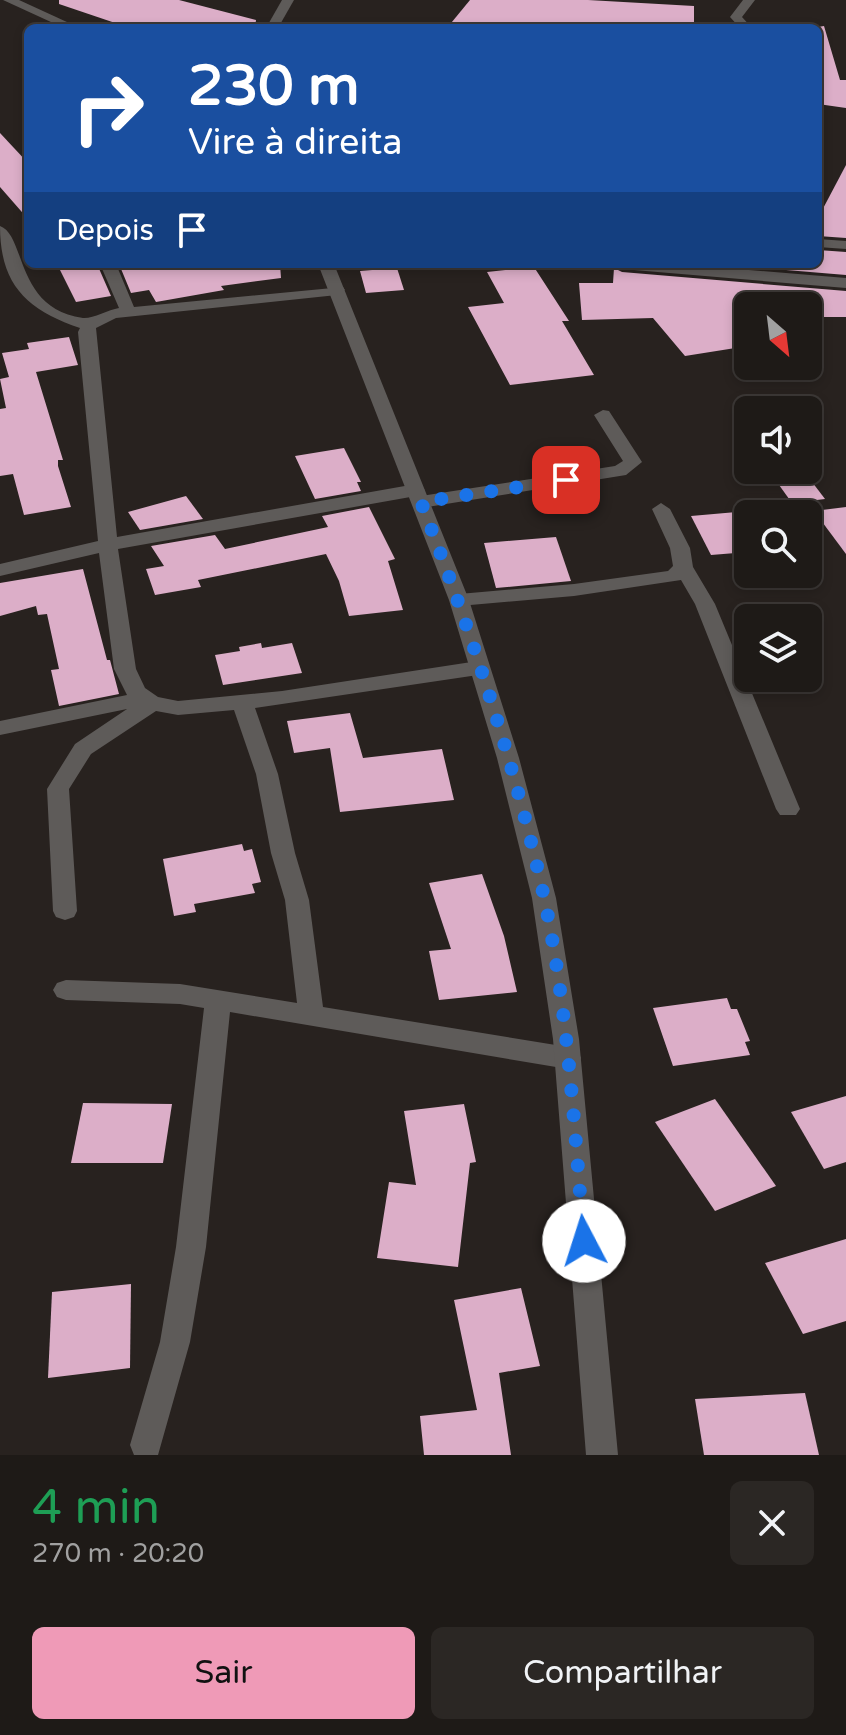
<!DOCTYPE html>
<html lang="pt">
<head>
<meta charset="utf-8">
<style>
	body { margin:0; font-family:"Varela Round",sans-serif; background:#2b2724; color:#f1f3f6; height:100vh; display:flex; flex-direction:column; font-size:30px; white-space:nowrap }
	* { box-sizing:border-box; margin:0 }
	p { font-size:26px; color:#a1a1a1 }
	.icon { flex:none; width:44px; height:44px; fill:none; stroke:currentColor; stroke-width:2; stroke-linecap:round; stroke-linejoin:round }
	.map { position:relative; height:1455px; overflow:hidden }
	.details { display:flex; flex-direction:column; background:#1e1a17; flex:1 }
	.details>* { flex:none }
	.banner { position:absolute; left:24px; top:24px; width:798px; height:244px; border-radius:12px; box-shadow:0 4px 12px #0003,0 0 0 2px #3c3836; background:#1a4fa0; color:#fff; overflow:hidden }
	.needle { width:52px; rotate:152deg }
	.tools { position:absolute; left:734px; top:292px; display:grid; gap:16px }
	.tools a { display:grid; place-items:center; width:88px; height:88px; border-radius:12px; background:#1e1a17; box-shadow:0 4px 12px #0003,0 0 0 2px #3c3836; font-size:40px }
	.pin { position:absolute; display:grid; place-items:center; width:68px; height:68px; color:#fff; margin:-34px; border-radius:16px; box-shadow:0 4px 12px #0006 }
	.me { position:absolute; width:88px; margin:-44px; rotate:355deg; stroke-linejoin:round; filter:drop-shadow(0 0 6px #0008) }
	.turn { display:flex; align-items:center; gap:28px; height:168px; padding:0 32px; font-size:36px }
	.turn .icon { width:104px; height:104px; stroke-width:2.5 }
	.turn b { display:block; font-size:56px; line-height:68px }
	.then { display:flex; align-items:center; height:76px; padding:0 32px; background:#0003; gap:16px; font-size:30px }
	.round { display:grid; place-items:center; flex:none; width:84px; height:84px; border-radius:12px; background:#2b2724 }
	.headline { display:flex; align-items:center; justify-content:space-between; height:136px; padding:0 32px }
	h1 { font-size:48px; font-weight:600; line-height:60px; color:#1e9e55 }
	.primary-button { display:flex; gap:16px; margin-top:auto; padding:16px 32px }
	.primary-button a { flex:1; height:92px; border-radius:12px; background:#ef9ab7; color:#111; font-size:32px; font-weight:600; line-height:92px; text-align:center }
	.primary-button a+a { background:#2b2724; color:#f1f3f6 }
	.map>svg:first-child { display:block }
	.building { fill:#dcaec8 }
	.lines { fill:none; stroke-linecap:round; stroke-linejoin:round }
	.minor { fill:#5e5b59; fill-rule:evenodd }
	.tertiary { fill:#5e5b59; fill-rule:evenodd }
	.route { stroke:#1a73e8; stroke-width:14; stroke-dasharray:0 25.2 }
</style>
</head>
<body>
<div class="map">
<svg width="846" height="1455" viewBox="0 0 846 1455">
	<rect width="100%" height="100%" fill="#28221f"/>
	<!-- building -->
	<g class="building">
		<polygon points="59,0 179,0 256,20 255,28 130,28 59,4"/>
		<polygon points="470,0 588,0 694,6 694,26 447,28"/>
		<polygon points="824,26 840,80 846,80 846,108 818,104 818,27"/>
		<polygon points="0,133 28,163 28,219 0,187"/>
		<polygon points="846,165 846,238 818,236 818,218"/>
		<polygon points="818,250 846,252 846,275 713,264 818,264"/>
		<polygon points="57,264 97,264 111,296 76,302"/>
		<polygon points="119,264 280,264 281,278 221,286 224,290 156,302 149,290 131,293"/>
		<polygon points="534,267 569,321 562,321 594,375 510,385 468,307 504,303 487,272"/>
		<polygon points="397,268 404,290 366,293 360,271"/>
		<polygon points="614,268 622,272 846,291 846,317 810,317 808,306 748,306 748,346 685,356 653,318 582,320 579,283 613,283"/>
		<polygon points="69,337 78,365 36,372 63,460 58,460 58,466 71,507 24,515 13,474 0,476 0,409 6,408 0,379 9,377 2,353 29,349 27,343"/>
		<polygon points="344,448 361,482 357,482 361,491 315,499 295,456"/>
		<polygon points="806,474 825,499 792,503 774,478"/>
		<polygon points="186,496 203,519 140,530 128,512"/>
		<polygon points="369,507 395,559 388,561 403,610 349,616 339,581 326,554 198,580 201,587 155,595 146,569 164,566 151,546 215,535 225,549 328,527 322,516"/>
		<polygon points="846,507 846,554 814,511"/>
		<polygon points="748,511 748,552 711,555 691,516"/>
		<polygon points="556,537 571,581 496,588 484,543"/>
		<polygon points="83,569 107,660 110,660 119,694 59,706 51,670 59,669 47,614 38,615 36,606 0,616 0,583"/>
		<polygon points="261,643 262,648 292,643 302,673 223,685 215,655 240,651 239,647"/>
		<polygon points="350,713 363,758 442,749 454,800 340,812 330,748 294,753 287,721"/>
		<polygon points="242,844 244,851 252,849 261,882 252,884 255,893 194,904 196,912 174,916 163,859"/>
		<polygon points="482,874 504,936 517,992 439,1000 429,951 451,949 429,883"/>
		<polygon points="727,998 731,1009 737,1009 750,1041 745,1042 750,1055 673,1066 653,1008"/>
		<polygon points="846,1096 846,1162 824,1169 791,1112"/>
		<polygon points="715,1099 776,1186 715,1211 655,1122"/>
		<polygon points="83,1103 172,1104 163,1163 71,1163"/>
		<polygon points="464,1104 476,1162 470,1163 458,1267 377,1258 389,1182 416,1185 404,1111"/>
		<polygon points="846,1239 846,1321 803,1334 765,1263"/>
		<polygon points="131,1284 130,1368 48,1378 52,1292"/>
		<polygon points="521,1288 540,1366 499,1373 511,1455 424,1455 420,1416 477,1410 454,1300"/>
		<polygon points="805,1393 819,1455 704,1455 695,1399"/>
	</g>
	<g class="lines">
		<!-- minor -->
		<g class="minor">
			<polygon points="282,0 294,0 278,28 266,28"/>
			<polygon points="743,0 755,0 742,17 752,28 740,28 730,17"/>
			<path d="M 0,226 C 26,235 15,309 83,318 C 92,319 108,310 119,308 L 100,264 L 116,264 L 134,307 L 343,287 L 345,290 L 337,295 L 116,318 L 96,328 L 117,537 L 416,484 L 425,490 L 416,496 L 118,549 L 136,669 L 145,688 L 158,697 L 178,701 L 282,691 L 478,661 L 485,663 L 489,668 L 478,675 L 255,708 L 278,774 L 295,853 L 309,900 L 323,1007 L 568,1047 L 577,1050 L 581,1058 L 577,1066 L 568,1069 L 230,1012 L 206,1247 L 190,1342 L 158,1455 L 134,1455 L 130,1445 L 160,1342 L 176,1247 L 204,1008 L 180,1004 L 66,1000 L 57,997 L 53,990 L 57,983 L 66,980 L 180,984 L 297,1003 L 285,900 L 271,853 L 256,774 L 234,710 L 178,715 L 156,711 L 91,754 L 69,789 L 77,911 L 74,917 L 65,920 L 56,917 L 53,911 L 47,789 L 75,744 L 127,709 L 0,735 L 0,721 L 127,695 L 114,669 L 99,553 L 0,576 L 0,564 L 98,541 L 78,332 L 80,328 C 27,310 0,285 0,226 Z"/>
			<polygon points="818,239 846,241 846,249 818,247"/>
			<polygon points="614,264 676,264 846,278 846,288 622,269"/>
			<polygon points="603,410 609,411 642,462 626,475 421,508 412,502 421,496 615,466 623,461 594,415"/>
			<polygon points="661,503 670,509 690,548 693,567 715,604 800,809 796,815 780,815 776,809 695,604 681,580 574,596 459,606 449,600 459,594 574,584 668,571 673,566 670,548 652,509"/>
		</g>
		<!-- tertiary -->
		<g class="tertiary">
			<polygon points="3,0 19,0 80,28 64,28"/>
			<polygon points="318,264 334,264 469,600 519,758 556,898 579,1039 618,1455 586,1455 553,1039 532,898 497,758 449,600"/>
		</g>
	</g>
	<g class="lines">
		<!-- route -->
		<path class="route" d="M 566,480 L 421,502 C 470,628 515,765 544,897 C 568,1010 574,1126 584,1241"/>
	</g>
</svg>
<div class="tools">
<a><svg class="needle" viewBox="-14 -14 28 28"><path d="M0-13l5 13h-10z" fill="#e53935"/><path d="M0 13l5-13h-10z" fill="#a1a1a1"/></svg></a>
<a><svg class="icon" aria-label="sound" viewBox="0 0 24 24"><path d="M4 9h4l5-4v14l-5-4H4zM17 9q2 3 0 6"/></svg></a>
<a><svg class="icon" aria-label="search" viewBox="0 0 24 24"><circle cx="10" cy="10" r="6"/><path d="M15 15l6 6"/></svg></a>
<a><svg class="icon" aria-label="layers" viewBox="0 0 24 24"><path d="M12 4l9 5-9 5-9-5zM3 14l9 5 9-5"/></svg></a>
</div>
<div class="pin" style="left:566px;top:480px;background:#d93025"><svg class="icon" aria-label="arrive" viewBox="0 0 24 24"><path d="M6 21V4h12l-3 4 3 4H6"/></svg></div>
<svg class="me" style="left:584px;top:1241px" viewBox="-20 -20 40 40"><circle r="19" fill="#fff"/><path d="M0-13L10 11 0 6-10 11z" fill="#1a73e8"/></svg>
<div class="banner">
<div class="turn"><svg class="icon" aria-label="right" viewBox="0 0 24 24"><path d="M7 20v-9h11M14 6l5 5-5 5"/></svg><div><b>230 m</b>Vire à direita</div></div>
<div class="then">Depois<svg class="icon" aria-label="arrive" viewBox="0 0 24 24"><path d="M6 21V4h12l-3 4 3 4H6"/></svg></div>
</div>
</div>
<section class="details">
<div class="headline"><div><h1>4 min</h1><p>270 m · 20:20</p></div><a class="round"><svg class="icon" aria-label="close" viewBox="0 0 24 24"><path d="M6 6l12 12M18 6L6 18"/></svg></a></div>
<div class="primary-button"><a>Sair</a><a>Compartilhar</a></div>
</section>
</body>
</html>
